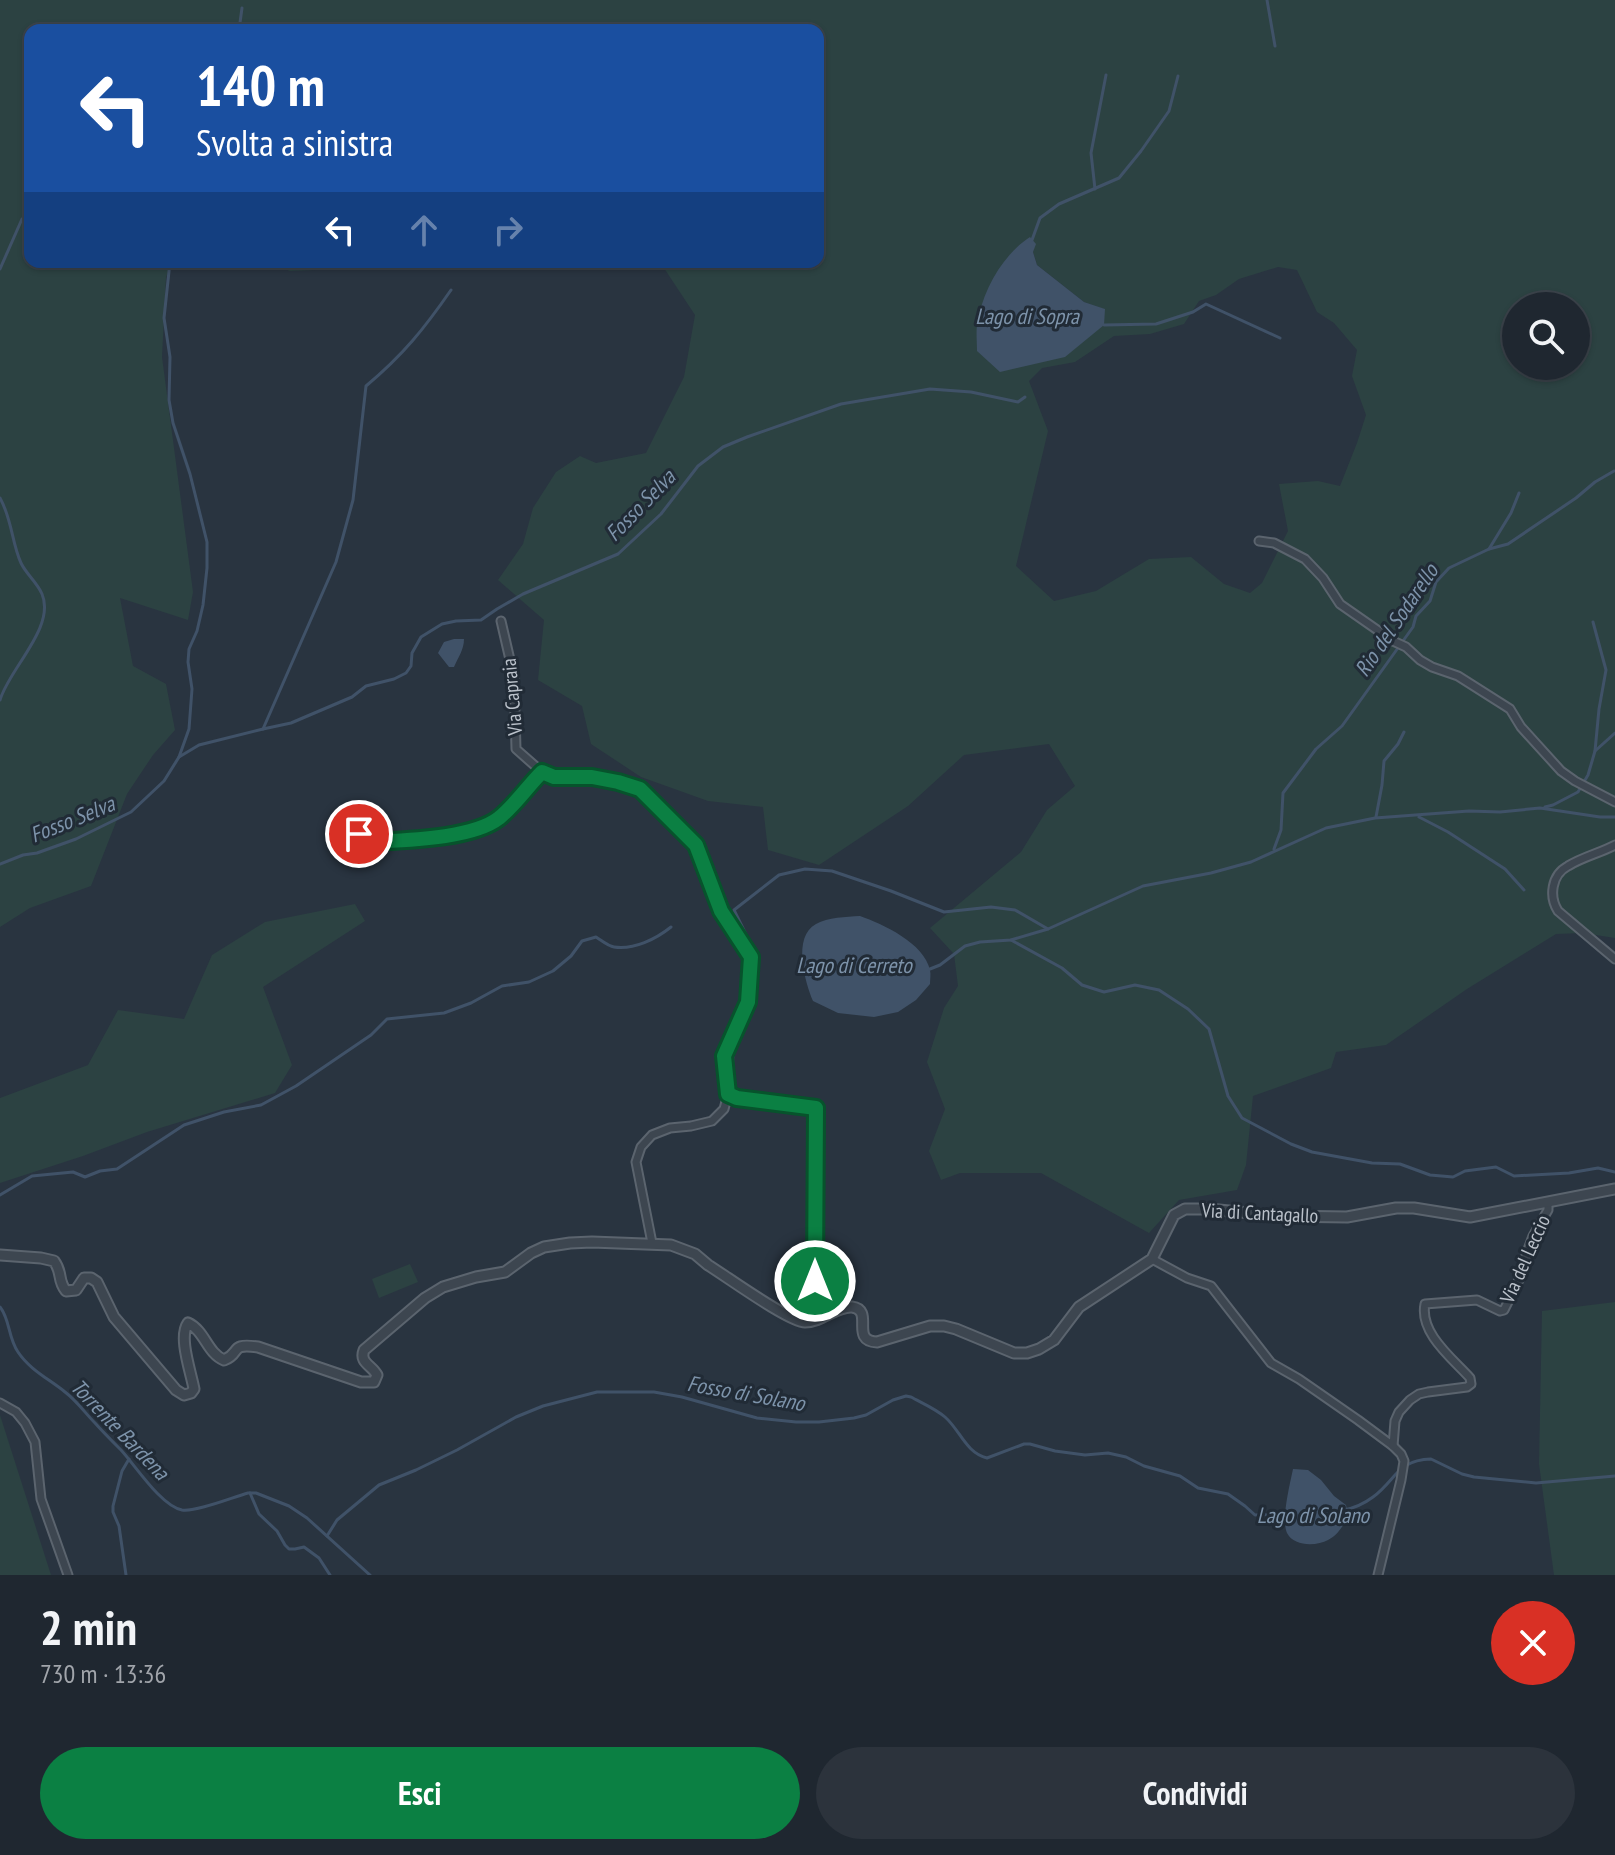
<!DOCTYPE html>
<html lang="it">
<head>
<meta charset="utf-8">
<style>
	body { margin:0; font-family:"PT Sans Narrow",sans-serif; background:#2c333c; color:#f1f3f6; height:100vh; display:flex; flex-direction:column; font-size:30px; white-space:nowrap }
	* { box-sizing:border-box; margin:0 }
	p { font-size:26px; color:#a1a5ab }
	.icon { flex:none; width:44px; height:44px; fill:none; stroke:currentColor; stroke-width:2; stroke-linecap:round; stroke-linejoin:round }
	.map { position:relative; height:1575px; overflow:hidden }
	.drawer { display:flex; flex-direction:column; background:#1f2730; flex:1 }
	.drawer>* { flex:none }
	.top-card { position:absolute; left:24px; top:24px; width:800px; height:244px; border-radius:16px; box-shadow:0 2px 6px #0004,0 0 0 2px #3c444c; background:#1a4fa0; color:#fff; overflow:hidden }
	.controls { position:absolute; left:1502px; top:292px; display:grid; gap:16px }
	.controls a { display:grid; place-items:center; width:88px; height:88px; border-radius:50%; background:#1f2730; box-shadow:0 2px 6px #0004,0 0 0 2px #3c444c; font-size:40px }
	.pin { position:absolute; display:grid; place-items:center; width:68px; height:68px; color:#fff; margin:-34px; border:4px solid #fff; border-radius:50%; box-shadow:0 2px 8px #0007 }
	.me { position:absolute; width:88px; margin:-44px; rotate:0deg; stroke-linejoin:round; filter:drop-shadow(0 0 6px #0008) }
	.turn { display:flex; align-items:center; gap:28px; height:168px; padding:0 40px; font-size:36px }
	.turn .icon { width:104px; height:104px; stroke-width:2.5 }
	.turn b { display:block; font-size:56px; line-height:68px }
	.lanes { display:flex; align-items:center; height:76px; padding:0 40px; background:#0003; justify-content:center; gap:40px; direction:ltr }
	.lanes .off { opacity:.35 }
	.round { display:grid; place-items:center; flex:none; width:84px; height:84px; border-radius:42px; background:#2c333c }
	.head { display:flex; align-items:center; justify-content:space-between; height:136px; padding:0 40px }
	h1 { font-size:48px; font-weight:700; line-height:60px }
	.primary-button { display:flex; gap:16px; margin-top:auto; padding:16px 40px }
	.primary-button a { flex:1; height:92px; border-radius:48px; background:#0b8043; color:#fff; font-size:32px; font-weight:700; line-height:92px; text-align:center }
	.primary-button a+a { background:#2c333c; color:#f1f3f6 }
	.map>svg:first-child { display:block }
	.green { fill:#2c4242; fill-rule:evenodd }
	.water { fill:#405268 }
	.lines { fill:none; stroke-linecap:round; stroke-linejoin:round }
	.stream { stroke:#405268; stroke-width:3 }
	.minor-casing { stroke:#5b646e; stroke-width:11 }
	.tertiary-casing { stroke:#5b646e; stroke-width:13 }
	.minor { stroke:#3d4650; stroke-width:7 }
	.tertiary { stroke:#3d4650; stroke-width:9 }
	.route-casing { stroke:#07532c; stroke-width:20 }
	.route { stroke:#0b8043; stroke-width:14 }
	.labels { text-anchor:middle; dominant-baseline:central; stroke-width:6; stroke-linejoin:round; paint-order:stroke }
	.street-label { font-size:20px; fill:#bac1ca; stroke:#212b36 }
	.water-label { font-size:22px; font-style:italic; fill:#7d93aa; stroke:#212b36 }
</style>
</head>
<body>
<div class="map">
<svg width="1615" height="1575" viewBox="0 0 1615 1575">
	<rect width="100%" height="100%" fill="#293440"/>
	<!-- green -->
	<g class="green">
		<path d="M 0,0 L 1615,0 L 1615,938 L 1583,933 L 1556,934 L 1467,989 L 1386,1045 L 1336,1052 L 1331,1068 L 1253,1096 L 1246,1165 L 1237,1190 L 1179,1200 L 1149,1233 L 1041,1173 L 960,1173 L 941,1180 L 929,1151 L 945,1109 L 927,1062 L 944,1008 L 958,986 L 954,954 L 930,928 L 1021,852 L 1047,810 L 1075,786 L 1049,744 L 964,755 L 908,806 L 819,865 L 768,850 L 763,807 L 708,801 L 641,777 L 591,744 L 582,706 L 538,680 L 544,620 L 498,580 L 523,544 L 533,508 L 556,472 L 580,456 L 596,463 L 646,453 L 684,377 L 695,315 L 660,262 L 818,262 L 818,30 L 30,30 L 30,262 L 173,262 L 166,277 L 162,357 L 193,592 L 188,620 L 120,598 L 133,666 L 166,684 L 175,730 L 153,755 L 127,794 L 91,886 L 30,908 L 0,927 ZM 1030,238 L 1035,244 L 1033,252 L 1037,265 L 1084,302 L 1104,309 L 1079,343 L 1065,356 L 1040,361 ZM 1278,267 L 1297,270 L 1317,312 L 1334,323 L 1357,350 L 1352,376 L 1366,415 L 1357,443 L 1340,486 L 1318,481 L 1279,484 L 1288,531 L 1262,583 L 1250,593 L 1224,584 L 1191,557 L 1149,559 L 1096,591 L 1054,601 L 1016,566 L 1048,431 L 1029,381 L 1042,368 L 1075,362 L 1114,336 L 1150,334 L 1184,324 L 1199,301 L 1216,295 L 1239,279 ZM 1516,306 L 1576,306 L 1576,366 L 1516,366 Z"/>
		<polygon points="267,262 379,262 364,268 290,271"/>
		<polygon points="355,904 365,921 263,987 292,1065 275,1093 147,1132 83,1156 0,1183 0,1098 88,1065 118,1010 184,1019 212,955 265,922"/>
		<polygon points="410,1264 418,1282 379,1298 372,1279"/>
		<polygon points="1615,1302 1615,1575 1554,1575 1539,1464 1542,1311"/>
		<polygon points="0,1415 51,1575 0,1575"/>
	</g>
	<!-- water -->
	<g class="water">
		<path d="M 1030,237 L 1036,244 L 1033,252 L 1037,265 L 1084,302 L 1105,309 L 1104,325 L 1065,357 L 1000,372 L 977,351 C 977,343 976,333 977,325 C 982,292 1002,255 1030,237 Z"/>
		<path d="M 454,639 L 464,639 C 464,650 458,657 454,667 L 449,667 L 438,653 L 444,642 Z"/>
		<path d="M 860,916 C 883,924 924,943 930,970 C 931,975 930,979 930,984 L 916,1000 L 898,1012 L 874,1017 L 838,1013 L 813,1001 C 805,982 792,937 816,924 C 828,917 846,917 860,916 Z"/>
		<path d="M 1293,1469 L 1308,1470 L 1321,1480 L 1334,1496 L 1346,1505 L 1348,1515 C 1344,1525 1338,1535 1328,1540 C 1317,1546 1294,1547 1287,1533 C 1281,1519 1290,1484 1293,1469 Z"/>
	</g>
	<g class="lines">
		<!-- stream -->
		<g class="stream">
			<polyline points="1267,0 1275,46"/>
			<polyline points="239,30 242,8"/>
			<polyline points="1095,189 1091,153 1106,75"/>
			<polyline points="1032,240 1040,218 1059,204 1119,178 1141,151 1169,111 1178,76"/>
			<polyline points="0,269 22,219"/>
			<polyline points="1104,325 1156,324 1193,312 1206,304 1280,338"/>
			<path d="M 0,498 C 12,519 12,544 21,563 C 26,574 37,582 42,594 C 56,627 9,669 0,700"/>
			<polyline points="1489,549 1511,513 1519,493"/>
			<polyline points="263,729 291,723 352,697 366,686 394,679 406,673 411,666 412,653 421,637 442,624 456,621 481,620 497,609 523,594 618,554 661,514 698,466 723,447 747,437 841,404 930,389 971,392 1018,402 1025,397"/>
			<polyline points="1595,751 1615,733"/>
			<path d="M 179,757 L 199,745 L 263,729 L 336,562 L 353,500 L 366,386 C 403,355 424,329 451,290"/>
			<polyline points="1545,807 1553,805 1578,792 1588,775 1595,751 1599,709 1606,670 1593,622"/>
			<polyline points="1376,817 1382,785 1384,761 1398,744 1404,732"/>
			<polyline points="1419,817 1448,832 1505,869 1524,890"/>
			<polyline points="1274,849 1281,830 1283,793 1316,749 1342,726 1413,627 1416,616 1430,601 1436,582 1449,568 1489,549 1508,544 1576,498 1595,482 1614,471"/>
			<polyline points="0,864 23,855 37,853 76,839 131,812 164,781 179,757 189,729 192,689 188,662 189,649 197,631 203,605 207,568 207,542 190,474 173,423 169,400 170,357 164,318 170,262"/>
			<polyline points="1011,940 1062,968 1082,985 1104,992 1135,985 1159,990 1188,1009 1209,1029 1228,1096 1242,1118 1291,1144 1312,1152 1372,1163 1400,1164 1430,1175 1453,1177 1465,1171 1496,1167 1514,1176 1569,1173 1598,1168 1615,1172"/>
			<polyline points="930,969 940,965 965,946 980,942 1011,940 1048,929 1143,886 1211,873 1251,862 1326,828 1375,818 1469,811 1500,812 1540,808 1600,817 1615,817"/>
			<polyline points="732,1079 733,1051 746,1019 757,988 758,965 755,953 734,910 779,875 805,869 832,871 891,891 944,912 991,907 1015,910 1048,929"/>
			<path d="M 0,1195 L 32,1176 L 73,1172 L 85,1177 L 100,1171 L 117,1169 L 184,1125 L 224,1112 L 261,1105 L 296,1086 L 371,1035 L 387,1019 L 444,1013 L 471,1003 L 502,986 L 529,982 L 553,971 L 571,956 L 582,941 L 596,937 C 601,940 608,946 614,947 C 634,950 656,939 671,927"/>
			<path d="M 0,1307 C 10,1319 8,1338 18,1352 C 30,1370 49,1379 65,1392 C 77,1401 85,1413 95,1423 C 103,1432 112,1441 121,1450 C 135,1465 161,1506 182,1510 C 197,1512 233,1497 248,1493 L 256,1493 L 289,1506 L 307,1518 L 370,1575"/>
			<polyline points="250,1493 259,1514 277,1531 285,1545 289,1549 295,1549 304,1547 319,1558 330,1575"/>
			<path d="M 1344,1510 C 1354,1508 1365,1503 1373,1497 C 1396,1480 1397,1460 1431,1459 L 1462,1474 L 1474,1477 L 1536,1483 L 1615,1476"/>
			<path d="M 327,1536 L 337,1520 L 379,1485 L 416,1470 L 457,1450 L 516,1417 L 543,1406 L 597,1392 L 654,1392 L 682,1397 L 757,1418 L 796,1422 L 819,1422 L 854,1418 L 866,1415 L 893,1400 L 906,1396 L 911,1397 C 922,1403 936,1409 945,1417 C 960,1430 966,1453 987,1458 L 1024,1444 L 1030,1444 L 1055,1451 L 1085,1455 L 1108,1453 L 1126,1457 L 1144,1466 L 1180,1476 L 1198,1488 L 1228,1494 L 1245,1506 L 1255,1515 L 1288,1514"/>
			<polyline points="126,1575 119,1526 113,1512 113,1506 122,1471 129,1459"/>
		</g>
		<!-- minor casing -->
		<g class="minor-casing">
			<g id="minor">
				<polyline points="1259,541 1274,543 1305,559 1323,578 1340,604 1393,641 1406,647 1420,660 1432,667 1458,676 1510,709 1521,727 1561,771 1575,781 1615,802"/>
				<polyline points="501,621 514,677 516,749 542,772 554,777 592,777 618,782 640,789 696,845 721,911 751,957 748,1002 724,1056 728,1094 724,1109 712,1121 691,1126 670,1128 652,1135 641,1147 636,1162 652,1243"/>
				<path d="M 359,834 L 370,842 C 405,840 472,839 499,818 C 516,804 527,787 542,772"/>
				<path d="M 1615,845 C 1600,853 1582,857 1568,866 C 1551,875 1549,897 1558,911 L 1615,959"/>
				<polyline points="728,1094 737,1098 816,1108 815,1281 785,1315"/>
				<polyline points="1152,1259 1187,1278 1211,1286 1271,1363 1299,1379 1358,1420 1393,1446 1401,1454 1404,1461 1401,1480 1378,1575"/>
				<polyline points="0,1403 16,1412 25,1423 35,1442 41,1499 68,1575"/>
				<path d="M 1393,1446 L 1395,1421 L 1399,1412 L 1410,1400 L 1419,1394 L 1428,1392 L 1467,1387 L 1471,1384 L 1470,1378 C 1453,1359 1419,1333 1425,1304 L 1477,1300 L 1500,1311 L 1504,1310 L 1524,1270 L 1526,1255 L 1533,1236 L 1548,1210 L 1548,1203"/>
			</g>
		</g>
		<!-- tertiary casing -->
		<g class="tertiary-casing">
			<path id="tertiary" d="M 0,1255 L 41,1258 L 54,1261 C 63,1273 57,1280 66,1291 L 76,1290 L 84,1278 L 91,1278 L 97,1282 L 114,1317 L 176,1390 L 184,1395 L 191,1393 L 194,1389 C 191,1372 178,1337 188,1323 C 205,1331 207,1353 224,1360 C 242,1353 228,1343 258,1347 L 361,1382 L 374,1382 L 377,1375 C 372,1365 359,1363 364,1350 L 425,1298 L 443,1287 L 476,1277 L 505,1272 L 531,1253 L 544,1247 L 570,1243 L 592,1242 L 671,1245 L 695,1254 L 708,1265 C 726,1276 789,1322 805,1322 C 822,1322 836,1306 852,1307 C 875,1310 849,1341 877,1342 L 930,1326 L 944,1326 L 956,1329 L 1014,1353 L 1027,1353 L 1039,1349 L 1054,1340 L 1079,1307 L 1152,1259 L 1174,1215 L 1185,1209 L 1209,1209 L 1280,1216 L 1347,1217 L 1396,1208 L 1414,1208 L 1470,1217 L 1615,1189"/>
		</g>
		<!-- minor -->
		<use href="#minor" class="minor"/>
		<!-- tertiary -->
		<use href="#tertiary" class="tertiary"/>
	</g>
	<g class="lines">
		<!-- route casing -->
		<g class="route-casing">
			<path id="route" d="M 359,834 L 370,842 C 405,840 472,839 499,818 C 516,804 527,787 542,772 L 554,777 L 592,777 L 618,782 L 640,789 L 696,845 L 721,911 L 751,957 L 748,1002 L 724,1056 L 728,1094 L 737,1098 L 816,1108 L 815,1281"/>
		</g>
		<!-- route -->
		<use href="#route" class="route"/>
	</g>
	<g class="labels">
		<!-- street labels -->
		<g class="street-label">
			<text transform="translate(512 697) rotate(-95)">Via Capraia</text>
			<text transform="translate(1260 1213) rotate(3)">Via di Cantagallo</text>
			<text transform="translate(1525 1259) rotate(-66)">Via del Leccio</text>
		</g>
		<!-- water labels -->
		<g class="water-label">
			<text x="1027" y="316">Lago di Sopra</text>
			<text transform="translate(640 505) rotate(-46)">Fosso Selva</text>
			<text transform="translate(1396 620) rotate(-56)">Rio del Sodarello</text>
			<text transform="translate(72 819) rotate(-22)">Fosso Selva</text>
			<text x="854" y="965">Lago di Cerreto</text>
			<text transform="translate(746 1393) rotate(10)">Fosso di Solano</text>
			<text transform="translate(120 1429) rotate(46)">Torrente Bardena</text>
			<text x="1313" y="1515">Lago di Solano</text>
		</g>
	</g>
</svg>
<div class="controls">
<a><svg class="icon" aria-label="search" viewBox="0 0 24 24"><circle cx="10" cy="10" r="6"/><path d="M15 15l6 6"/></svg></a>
</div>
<div class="pin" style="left:359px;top:834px;background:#d93025"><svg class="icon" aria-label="arrive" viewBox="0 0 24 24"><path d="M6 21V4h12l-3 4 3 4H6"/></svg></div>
<svg class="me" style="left:815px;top:1281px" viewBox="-20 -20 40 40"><circle r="17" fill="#0b8043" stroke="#fff" stroke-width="3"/><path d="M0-11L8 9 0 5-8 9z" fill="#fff"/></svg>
<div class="top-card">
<div class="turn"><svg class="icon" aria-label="left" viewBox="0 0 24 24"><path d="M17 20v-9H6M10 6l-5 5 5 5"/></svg><div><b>140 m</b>Svolta a sinistra</div></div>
<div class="lanes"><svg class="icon" aria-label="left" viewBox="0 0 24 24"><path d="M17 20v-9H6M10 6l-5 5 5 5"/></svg><svg class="icon off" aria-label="ahead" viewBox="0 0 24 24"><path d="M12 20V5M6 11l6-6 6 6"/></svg><svg class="icon off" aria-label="right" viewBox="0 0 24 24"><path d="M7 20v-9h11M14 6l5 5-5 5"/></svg></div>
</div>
</div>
<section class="drawer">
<div class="head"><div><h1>2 min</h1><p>730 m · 13:36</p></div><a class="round" style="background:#d93025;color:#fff"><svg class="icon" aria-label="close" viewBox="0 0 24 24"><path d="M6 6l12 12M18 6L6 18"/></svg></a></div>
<div class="primary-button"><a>Esci</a><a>Condividi</a></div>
</section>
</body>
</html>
